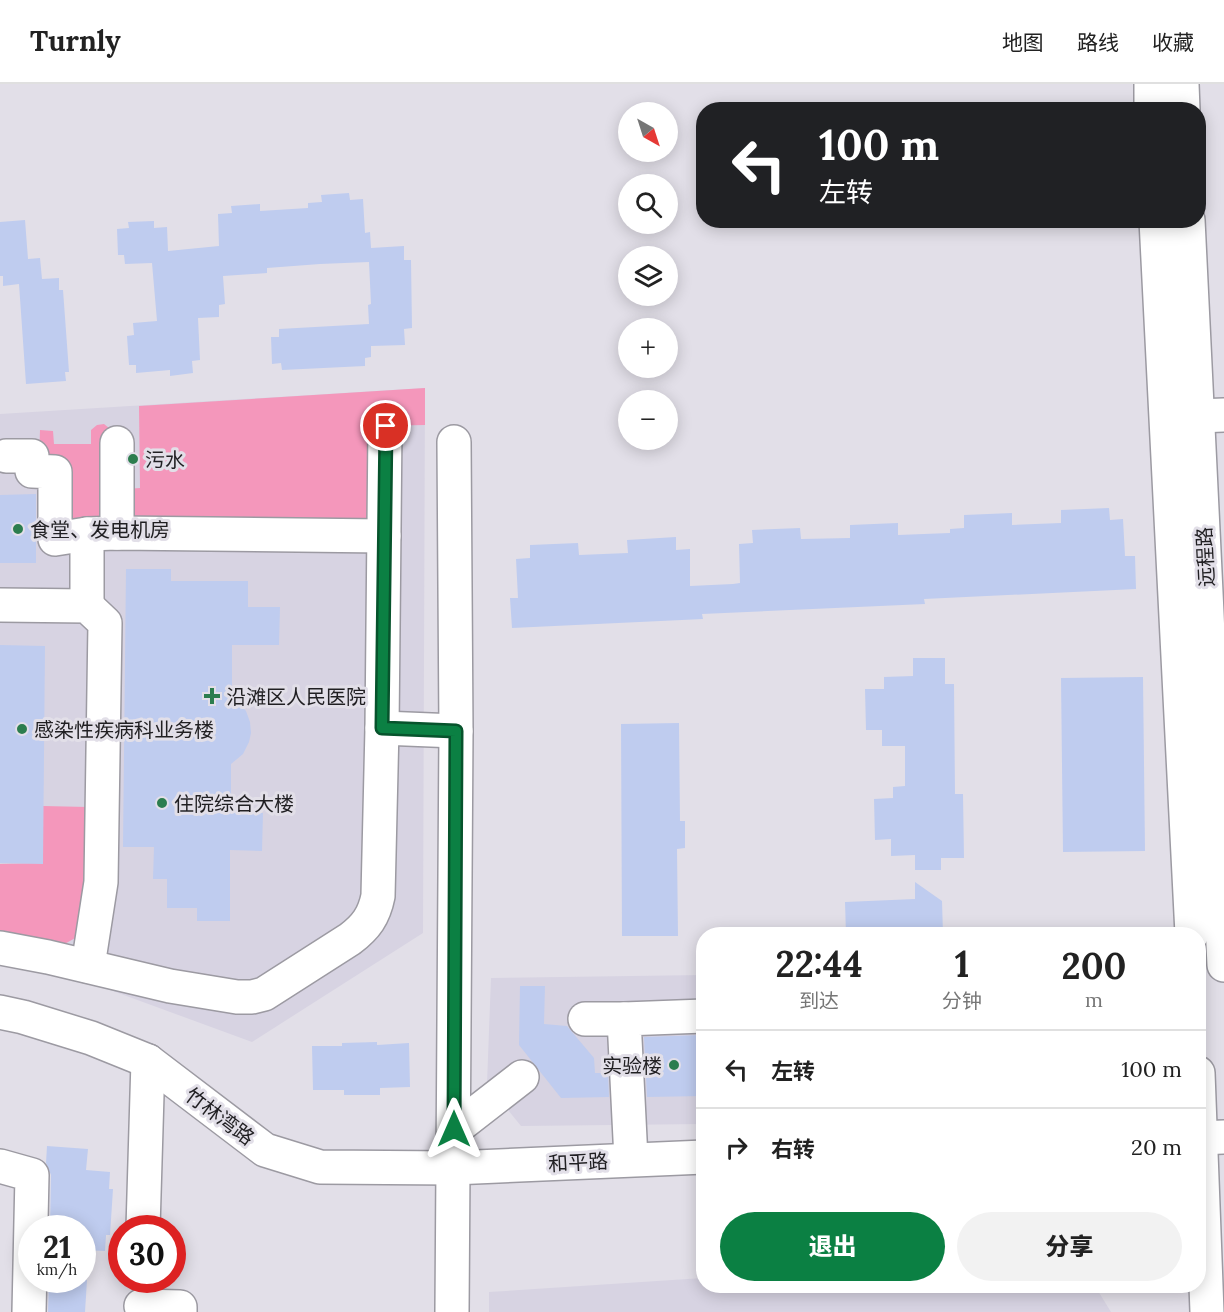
<!DOCTYPE html>
<html lang="zh">
<head>
<meta charset="utf-8">
<style>
	body { margin:0; font-family:Lora,"Noto Sans SC",serif; background:#f2f2f2; color:#222; height:100vh; display:flex; flex-direction:column; font-size:22px; white-space:nowrap }
	* { box-sizing:border-box; margin:0 }
	p { font-size:20px; color:#767676 }
	.icon { flex:none; width:33px; height:33px; fill:none; stroke:currentColor; stroke-width:2; stroke-linecap:round; stroke-linejoin:round }
	.map { position:relative; flex:1; overflow:hidden }
	.drawer { position:absolute; left:696px; top:843px; width:510px; height:366px; display:flex; flex-direction:column; background:#fff; border-radius:24px; box-shadow:0 3px 15px #0003 }
	.drawer>* { flex:none }
	.guide { position:absolute; left:696px; top:18px; width:510px; height:126px; border-radius:24px; box-shadow:0 3px 15px #0003; background:#202124; color:#fff; overflow:hidden }
	.needle { width:39px; rotate:141deg }
	.buttons { position:absolute; left:618px; top:18px; display:grid; gap:12px }
	.buttons a { display:grid; place-items:center; width:60px; height:60px; border-radius:50%; background:#fff; box-shadow:0 3px 15px #0003; font-size:30px }
	.speed { position:absolute; left:18px; top:1131px; display:flex; gap:12px; font-size:30px; font-weight:700; text-align:center }
	.speed>* { display:grid; place-content:center; width:78px; height:78px; border-radius:50%; background:#fff; box-shadow:0 3px 15px #0003; line-height:1 }
	.speed small { font-size:15px; font-weight:400 }
	.speed .limit { border:9px solid #d22; background:#fff; color:#111 }
	.pin { position:absolute; display:grid; place-items:center; width:51px; height:51px; color:#fff; margin:-26px; border:3px solid #fff; border-radius:50%; box-shadow:0 2px 6px #0007 }
	.me { position:absolute; width:66px; margin:-33px; rotate:0deg; stroke-linejoin:round; filter:drop-shadow(0 0 4px #0008) }
	.turn { display:flex; align-items:center; gap:21px; height:126px; padding:0 24px; font-size:27px }
	.turn .icon { width:78px; height:78px; stroke-width:2.5 }
	.turn b { display:block; font-size:42px; line-height:51px }
	.eta { display:flex; justify-content:space-evenly; align-items:center; height:102px; text-align:center }
	.eta b { font-size:36px; font-weight:800; line-height:42px }
	.action { display:flex; gap:12px; margin-top:auto; padding:12px 24px }
	.action a { flex:1; height:69px; border-radius:36px; background:#0b8043; color:#fff; font-size:24px; font-weight:800; line-height:69px; text-align:center }
	.action a+a { background:#f2f2f2; color:#222 }
	ul { padding:0; list-style:none }
	li { display:flex; align-items:center; gap:18px; height:78px; padding:0 24px; border-top:2px solid #e0e0e0 }
	li div { flex:1 }
	li b { display:block; font-size:22px }
	li em { font-style:normal }
	header { display:flex; align-items:center; gap:36px; box-sizing:border-box; height:84px; padding:0 30px; background:#fff; border-bottom:2px solid #e0e0e0 }
	header strong { font-size:28px }
	nav { display:flex; gap:33px; margin-inline-start:auto; font-size:21px }
	.map>svg:first-child { display:block }
	.built { fill:#d7d3e2 }
	.green { fill:#f497bb }
	.building { fill:#bfccef }
	.lines { fill:none; stroke-linecap:round; stroke-linejoin:round }
	.minor-casing { stroke:#9c9aa2; stroke-width:36 }
	.major-casing { stroke:#9c9aa2; stroke-width:36 }
	.minor { stroke:#fff; stroke-width:33 }
	.major { stroke:#fff; stroke-width:33 }
	.route-casing { stroke:#07532c; stroke-width:15 }
	.route { stroke:#0b8043; stroke-width:10 }
	.poi-dot { fill:#2c7d4e; stroke:#e2dfe8; stroke-width:2 }
	.labels { text-anchor:middle; dominant-baseline:central; stroke-width:6; stroke-linejoin:round; paint-order:stroke }
	.poi-label { font-size:20px; fill:#201f22; stroke:#e2dfe8; text-anchor:start }
	.street-label { font-size:20px; fill:#201f22; stroke:#e2dfe8 }
</style>
</head>
<body>
<header>
<strong>Turnly</strong>
<nav><a>地图</a><a>路线</a><a>收藏</a></nav>
</header>
<div class="map">
<svg width="1224" height="1228" viewBox="0 0 1224 1228">
	<rect width="100%" height="100%" fill="#e2dfe8"/>
	<!-- built -->
	<g class="built">
		<polygon points="425,304 423,849 252,958 72,892 0,874 0,330"/>
		<polygon points="703,891 703,1040 521,1042 487,1000 491,894"/>
		<polygon points="703,1194 704,1202 1095,1202 1111,1228 489,1228 489,1208"/>
	</g>
	<!-- green -->
	<g class="green">
		<polygon points="425,304 425,341 376,342 373,433 363,439 128,441 125,405 140,404 139,322"/>
		<polygon points="104,340 109,344 108,431 106,438 70,442 39,379 40,346 53,347 54,360 91,360 91,346 97,341"/>
		<polygon points="43,722 88,723 87,824 77,853 61,862 0,855 0,780 43,779"/>
	</g>
	<!-- building -->
	<g class="building">
		<polygon points="349,109 350,116 363,115 365,149 370,148 371,164 404,162 404,176 411,176 412,244 404,245 405,261 371,262 371,273 365,274 365,282 282,286 281,279 272,280 271,253 279,253 279,245 369,240 368,221 371,220 369,178 320,180 267,184 267,189 223,192 225,220 219,221 219,233 198,234 200,276 192,277 193,289 170,292 170,286 136,289 136,281 129,281 127,252 134,251 133,239 157,237 152,179 125,180 124,171 118,171 117,145 129,144 128,138 154,137 154,144 167,143 168,167 219,162 218,130 232,129 231,122 260,120 260,127 308,124 308,119 322,118 321,111"/>
		<polygon points="25,136 28,175 40,174 42,195 59,194 59,206 63,206 69,288 65,288 66,297 26,300 19,200 3,202 3,192 0,192 0,138"/>
		<polygon points="36,410 36,479 0,479 0,411"/>
		<polygon points="1109,424 1110,436 1123,435 1125,472 1135,472 1136,505 924,515 925,520 702,530 703,535 512,544 510,514 518,514 516,475 530,474 530,461 578,459 579,471 628,469 627,456 676,453 676,466 690,465 690,502 733,500 740,499 739,460 753,459 752,446 800,444 801,455 850,454 850,441 898,439 898,451 950,449 950,445 964,444 964,431 1012,429 1012,441 1061,439 1061,426"/>
		<polygon points="126,485 171,485 171,497 248,497 248,523 280,523 279,561 232,561 232,612 246,627 250,638 251,649 249,658 243,670 231,680 231,728 263,729 262,767 230,766 230,837 197,837 197,824 167,824 167,795 153,795 154,763 123,763"/>
		<polygon points="0,561 45,562 43,780 0,779"/>
		<polygon points="913,574 945,574 945,600 954,600 955,710 963,710 964,774 941,774 941,786 915,786 915,771 891,772 891,755 875,756 874,715 893,714 893,703 905,702 905,662 882,662 882,646 866,646 865,605 884,605 884,593 913,592"/>
		<polygon points="1143,593 1145,767 1063,768 1061,594"/>
		<polygon points="679,639 680,737 685,737 685,764 677,765 678,852 622,852 621,640"/>
		<polygon points="915,798 942,817 943,850 846,850 845,818 915,815"/>
		<polygon points="520,902 545,902 544,940 567,942 594,974 595,989 608,989 609,1013 561,1014 519,961"/>
		<polygon points="704,951 704,1012 647,1013 644,953"/>
		<polygon points="377,958 377,961 409,959 410,1003 380,1004 380,1011 344,1011 344,1006 313,1006 312,962 342,962 342,959"/>
		<polygon points="47,1062 88,1065 86,1086 110,1088 109,1105 113,1105 110,1151 106,1151 105,1167 82,1166 82,1144 50,1144 51,1091 46,1079"/>
		<polygon points="49,1196 87,1196 85,1228 48,1228"/>
	</g>
	<g class="lines">
		<!-- minor casing -->
		<g class="minor-casing">
			<g id="minor">
				<polyline points="1198,332 1224,331"/>
				<polyline points="6,372 32,372 32,387 55,388 55,455 87,450 117,449 384,452"/>
				<polyline points="117,449 117,359"/>
				<polyline points="0,521 87,522 105,539 101,798 88,882"/>
				<polyline points="87,522 87,450"/>
				<polyline points="382,644 385,342"/>
				<path d="M 0,864 L 48,873 L 170,902 L 237,913 L 252,913 L 264,910 L 350,855 C 366,843 374,832 378,812 L 382,644 L 456,647"/>
				<polyline points="0,928 23,933 91,954 148,977 265,1066 320,1083 453,1084 704,1073"/>
				<polyline points="585,935 624,935"/>
				<polyline points="455,1045 522,993"/>
				<polyline points="1198,1054 1224,1053"/>
				<polyline points="631,1075 624,935 704,932"/>
				<polyline points="0,1082 32,1091 29,1228"/>
				<polyline points="143,1144 148,977"/>
				<polyline points="141,1222 180,1223 180,1228"/>
				<polyline points="452,1228 456,647 454,358"/>
			</g>
		</g>
		<!-- major casing -->
		<g class="major-casing">
			<g id="major">
				<polyline points="1151,0 1151,26"/>
				<polyline points="1182,0 1183,26"/>
				<polyline points="1156,136 1192,850"/>
				<polyline points="1188,136 1224,881"/>
				<polyline points="1198,989 1207,1228"/>
			</g>
		</g>
		<!-- minor -->
		<use href="#minor" class="minor"/>
		<!-- major -->
		<use href="#major" class="major"/>
	</g>
	<g class="lines">
		<!-- route casing -->
		<g class="route-casing">
			<polyline id="route" points="386,342 382,644 456,647 454,1045"/>
		</g>
		<!-- route -->
		<use href="#route" class="route"/>
	</g>
	<!-- markers -->
	<g class="poi-dot">
		<circle cx="133" cy="375" r="6"/>
		<circle cx="18" cy="445" r="6"/>
		<path d="M209 603h6v6h6v6h-6v6h-6v-6h-6v-6h6z"/>
		<circle cx="22" cy="645" r="6"/>
		<circle cx="162" cy="719" r="6"/>
		<circle cx="674" cy="981" r="6"/>
	</g>
	<g class="labels">
		<!-- poi labels -->
		<g class="poi-label">
			<text x="145" y="375">污水</text>
			<text x="30" y="445">食堂、发电机房</text>
			<text x="226" y="612">沿滩区人民医院</text>
			<text x="34" y="645">感染性疾病科业务楼</text>
			<text x="174" y="719">住院综合大楼</text>
			<text x="662" y="981" text-anchor="end">实验楼</text>
		</g>
		<!-- street labels -->
		<g class="street-label">
			<text transform="translate(1205 473) rotate(-93)">远程路</text>
			<text transform="translate(220 1032) rotate(37)">竹林湾路</text>
			<text transform="translate(578 1078) rotate(-3)">和平路</text>
		</g>
	</g>
</svg>
<div class="buttons">
<a><svg class="needle" viewBox="-14 -14 28 28"><path d="M0-13l5 13h-10z" fill="#e53935"/><path d="M0 13l5-13h-10z" fill="#767676"/></svg></a>
<a><svg class="icon" aria-label="search" viewBox="0 0 24 24"><circle cx="10" cy="10" r="6"/><path d="M15 15l6 6"/></svg></a>
<a><svg class="icon" aria-label="layers" viewBox="0 0 24 24"><path d="M12 4l9 5-9 5-9-5zM3 14l9 5 9-5"/></svg></a>
<a>+</a>
<a>−</a>
</div>
<div class="speed"><div>21<small>km/h</small></div><div class="limit">30</div></div>
<div class="pin" style="left:386px;top:342px;background:#d93025"><svg class="icon" aria-label="arrive" viewBox="0 0 24 24"><path d="M6 21V4h12l-3 4 3 4H6"/></svg></div>
<svg class="me" style="left:454px;top:1045px" viewBox="-20 -20 40 40"><path d="M0-17L14 15 0 8-14 15z" fill="#0b8043" stroke="#fff" stroke-width="4"/></svg>
<div class="guide">
<div class="turn"><svg class="icon" aria-label="left" viewBox="0 0 24 24"><path d="M17 20v-9H6M10 6l-5 5 5 5"/></svg><div><b>100 m</b>左转</div></div>
</div>
<section class="drawer">
<div class="eta">
<div><b>22:44</b><p>到达</p></div>
<div><b>1</b><p>分钟</p></div>
<div><b>200</b><p>m</p></div>
</div>
<ul>
<li><svg class="icon" aria-label="left" viewBox="0 0 24 24"><path d="M17 20v-9H6M10 6l-5 5 5 5"/></svg><div><b>左转</b></div><em>100 m</em></li>
<li><svg class="icon" aria-label="right" viewBox="0 0 24 24"><path d="M7 20v-9h11M14 6l5 5-5 5"/></svg><div><b>右转</b></div><em>20 m</em></li>
</ul>
<div class="action"><a>退出</a><a>分享</a></div>
</section>
</div>
</body>
</html>
